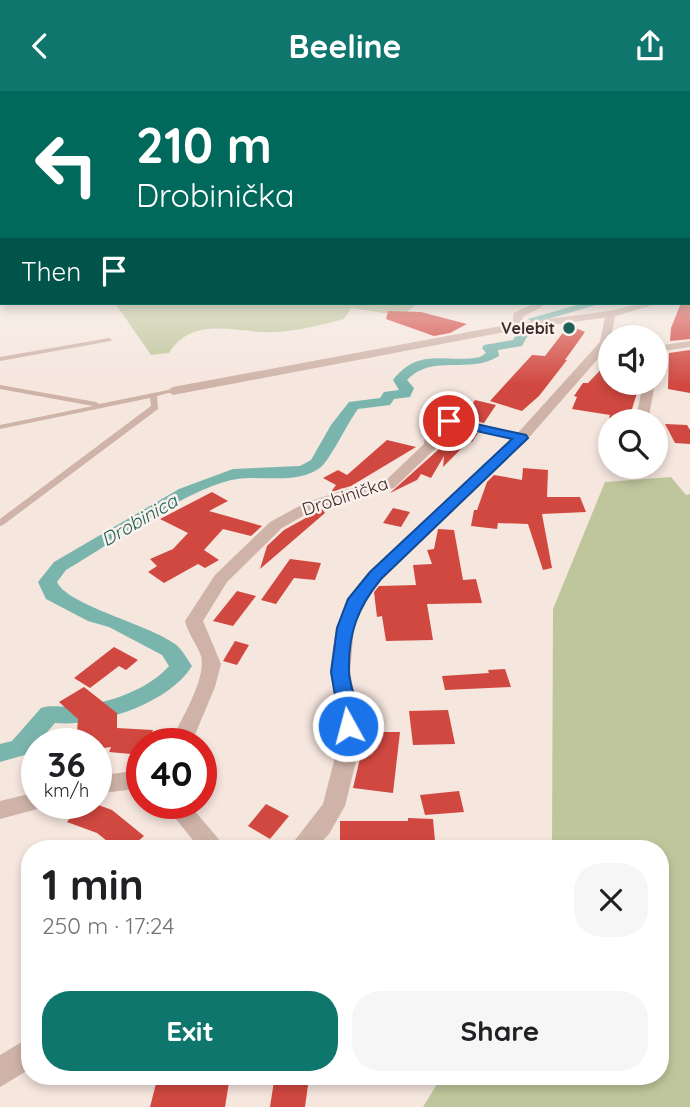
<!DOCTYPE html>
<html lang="en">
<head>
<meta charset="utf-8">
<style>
	body { margin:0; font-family:Quicksand,sans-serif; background:#f6f6f6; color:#202124; height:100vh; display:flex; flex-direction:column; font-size:26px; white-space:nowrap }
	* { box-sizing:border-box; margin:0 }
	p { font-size:23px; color:#757577 }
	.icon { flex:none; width:38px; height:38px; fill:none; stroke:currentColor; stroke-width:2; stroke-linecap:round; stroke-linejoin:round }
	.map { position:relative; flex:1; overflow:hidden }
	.sheet { position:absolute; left:21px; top:749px; width:648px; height:245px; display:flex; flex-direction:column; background:#fff; border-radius:28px; box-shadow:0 4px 10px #0003 }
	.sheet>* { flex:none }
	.hud { position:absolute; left:0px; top:0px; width:691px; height:214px; box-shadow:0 4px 10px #0003; background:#00695c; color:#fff; overflow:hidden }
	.fabs { position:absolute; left:598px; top:234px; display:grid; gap:14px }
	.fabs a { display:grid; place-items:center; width:70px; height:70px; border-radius:50%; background:#fff; box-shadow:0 4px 10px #0003; font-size:35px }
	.speed { position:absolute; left:21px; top:637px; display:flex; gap:14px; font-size:35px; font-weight:700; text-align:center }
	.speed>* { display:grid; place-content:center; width:91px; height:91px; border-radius:50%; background:#fff; box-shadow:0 4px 10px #0003; line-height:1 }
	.speed small { font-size:18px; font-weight:400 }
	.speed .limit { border:10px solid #d22; background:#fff; color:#111 }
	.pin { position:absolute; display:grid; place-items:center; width:60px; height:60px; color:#fff; margin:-30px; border:4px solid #fff; border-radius:50%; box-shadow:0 2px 7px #0007 }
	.me { position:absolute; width:77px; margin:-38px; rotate:353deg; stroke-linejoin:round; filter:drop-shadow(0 0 5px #0008) }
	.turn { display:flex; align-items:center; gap:24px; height:147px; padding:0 21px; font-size:32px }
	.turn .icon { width:91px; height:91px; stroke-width:2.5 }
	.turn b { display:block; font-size:49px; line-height:60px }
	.then { display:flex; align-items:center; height:66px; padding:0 21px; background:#0003; gap:14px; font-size:26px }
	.round { display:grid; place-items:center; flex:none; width:74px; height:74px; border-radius:28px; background:#f6f6f6 }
	.overview { display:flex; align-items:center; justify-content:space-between; height:119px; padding:0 21px }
	h1 { font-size:42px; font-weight:700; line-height:52px }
	.action { display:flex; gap:14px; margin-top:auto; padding:14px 21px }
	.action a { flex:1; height:80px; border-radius:28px; background:#0f766e; color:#fff; font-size:28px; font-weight:700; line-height:80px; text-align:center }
	.action a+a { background:#f6f6f6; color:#202124 }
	header { display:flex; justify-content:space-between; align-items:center; height:91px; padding:0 21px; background:#0f766e; color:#fff; font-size:32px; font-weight:700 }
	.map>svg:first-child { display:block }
	.green { fill:#c0c69c }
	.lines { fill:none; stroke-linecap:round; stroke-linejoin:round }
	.canal { fill:#7ab5ad; fill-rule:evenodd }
	.building { fill:#d14840 }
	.service { fill:#cfb3a8; fill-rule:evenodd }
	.minor { fill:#cfb3a8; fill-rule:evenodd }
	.tertiary { fill:#cfb3a8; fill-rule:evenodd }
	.route { fill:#1a73e8; stroke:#114b97; stroke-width:2 }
	.poi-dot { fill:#1a6259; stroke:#fcf1ec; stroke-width:2.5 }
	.labels { text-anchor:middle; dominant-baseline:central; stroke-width:5; stroke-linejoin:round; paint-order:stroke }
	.far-poi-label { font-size:16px; font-weight:bold; fill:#3b2b29; stroke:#fcf1ec; text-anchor:end }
	.street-label { font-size:18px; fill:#3b2b29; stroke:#fcf1ec }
	.water-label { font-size:19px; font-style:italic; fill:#1a6259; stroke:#fcf1ec }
</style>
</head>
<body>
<header><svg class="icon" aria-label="back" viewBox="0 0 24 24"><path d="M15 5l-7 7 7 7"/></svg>Beeline<svg class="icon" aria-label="share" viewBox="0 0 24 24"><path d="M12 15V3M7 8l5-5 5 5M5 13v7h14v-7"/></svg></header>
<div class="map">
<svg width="690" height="1016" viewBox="0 0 690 1016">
	<rect width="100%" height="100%" fill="#f5e6de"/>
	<!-- green -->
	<g class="green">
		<path d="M 115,212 L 417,212 L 403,225 L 351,217 L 344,228 C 321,234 298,240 274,241 C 237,243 194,223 169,262 L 151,264 Z"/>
		<polygon points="671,386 686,404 690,403 690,1016 423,1016 442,985 660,985 660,758 552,758 553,518 605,391"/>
	</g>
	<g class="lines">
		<!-- canal -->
		<g class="canal">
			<polygon points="584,212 603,212 534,232 528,228"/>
			<path d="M 526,233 L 532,237 L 522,255 L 498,259 L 499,265 C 469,284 432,262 407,289 L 414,297 L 410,306 L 394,308 L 390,314 L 358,318 C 348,331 330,369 321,376 C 299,394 263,384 237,388 C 191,395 109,454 66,479 L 57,491 C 67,514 150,534 175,553 C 182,558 187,568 192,575 C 169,613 96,636 55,632 L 28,663 L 0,671 L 0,653 L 12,650 L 41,617 C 51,614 59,616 69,616 C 103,614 146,601 169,575 L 162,564 L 109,536 L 88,530 L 46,508 L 38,491 L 54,471 L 179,398 L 233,378 L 300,375 L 311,369 L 331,334 L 349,311 L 380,307 L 384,301 L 399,299 L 393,289 C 420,255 445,273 480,266 L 486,262 L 482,257 L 484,254 L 513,249 L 522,234 Z"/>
		</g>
	</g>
	<!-- building -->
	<g class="building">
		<polygon points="690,191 690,248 670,250 671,237 681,212 690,212"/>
		<polygon points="388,220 421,221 467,233 450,242 434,245 386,228"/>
		<polygon points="569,234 585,241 565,269 567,269 539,305 522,320 490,310 532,264 545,265"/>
		<polygon points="690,259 690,302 668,298 669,262"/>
		<polygon points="611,268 611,292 640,292 628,331 608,331 610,324 572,318 577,306 574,305 583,292 588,292"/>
		<polygon points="475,309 496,314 484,332 463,327"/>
		<polygon points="665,333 687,334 690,339 690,353 675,352"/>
		<polygon points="453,338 478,342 472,351 469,350 443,376 444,365 431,387 421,383 417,389 390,402 438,359 441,348"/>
		<polygon points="387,349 416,356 351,395 331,401 336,394 323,387 338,379 347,384"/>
		<polygon points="523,377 548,379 547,406 580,406 586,421 542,423 552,477 543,479 528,433 498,432 497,438 471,435 474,419 477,419 487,391 494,384 522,389"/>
		<polygon points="212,401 228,410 209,420 262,435 251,445 223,438 204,459 219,469 205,477 198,473 164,492 148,481 157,475 150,468 173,458 188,442 160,428"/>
		<polygon points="393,417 410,421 401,436 383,432"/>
		<polygon points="322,418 325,422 260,478 267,455 284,439"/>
		<polygon points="438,438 454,439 463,489 476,488 482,512 427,513 433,549 386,550 382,525 377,526 374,501 379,495 416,494 413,474 432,473 427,459 434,458"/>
		<polygon points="290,468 321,472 315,489 294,487 276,513 261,509"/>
		<polygon points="237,500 256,505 233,535 213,530"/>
		<polygon points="235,550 249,554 237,574 223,570"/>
		<polygon points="114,556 138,569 126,579 119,575 90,597 74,587"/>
		<polygon points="505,578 511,596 445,599 442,585 489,582 488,579"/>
		<polygon points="84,596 117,622 117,637 153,639 148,653 142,653 142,664 109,661 111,656 96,658 96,653 76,653 78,628 59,611"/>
		<polygon points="448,619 455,653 413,654 409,620"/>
		<polygon points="362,641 400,641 393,702 353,697 363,655"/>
		<polygon points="459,700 464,721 425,724 420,704"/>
		<polygon points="81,712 93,712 112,719 144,745 129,758 117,758 97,742 67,731"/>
		<polygon points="266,713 289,725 270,748 248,735"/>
		<polygon points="408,727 433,728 435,750 340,750 340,730 408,730"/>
		<polygon points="158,985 230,985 225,1016 150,1016"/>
		<polygon points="274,990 308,994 305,1016 270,1016"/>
	</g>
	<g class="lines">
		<!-- service -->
		<g class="service">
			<polygon points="109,247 112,249 111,250 0,270 0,266"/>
			<polygon points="0,294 96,311 99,313 173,298 176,300 157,305 158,318 3,434 0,435 0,428 151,315 150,307 0,338 0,334 93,315 0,298"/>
		</g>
		<!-- minor -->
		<g class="minor">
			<polygon points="535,212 548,212 523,226 523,231 610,220 615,223 610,226 521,238 173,304 167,300 173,296 512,233 514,222"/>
			<polygon points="690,250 690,256 656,261 656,255"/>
			<polygon points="643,292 655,292 648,331 638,331 636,328"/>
			<path d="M 449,326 L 526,344 L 528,347 L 521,351 L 461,335 L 442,337 L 436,357 L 394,397 L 352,406 L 315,418 L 282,437 L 227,491 L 203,530 L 221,573 L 215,596 L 191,653 L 170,653 C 179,631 207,589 201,565 C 197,553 188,543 185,530 L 215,484 L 270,431 L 305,412 L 344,399 L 384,391 L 424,353 L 426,340 L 432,331 Z"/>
			<polygon points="142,679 142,697 96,703 96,685"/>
			<polygon points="37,701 37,712 47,712 45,716 0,728 0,710"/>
			<polygon points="163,712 188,712 227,758 200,758"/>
		</g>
		<!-- tertiary -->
		<g class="tertiary">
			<polygon points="643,212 660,212 615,225 610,254 526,350 381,489 364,509 354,537 350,581 357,616 360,654 345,715 329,743 315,758 288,758 323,713 338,654 337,616 330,581 336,537 347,508 369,481 516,344 600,251 606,221"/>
			<polygon points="30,946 30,978 0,996 0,964"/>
		</g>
	</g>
	<!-- sky -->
	<linearGradient id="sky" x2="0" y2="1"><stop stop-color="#7cb4d0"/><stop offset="0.51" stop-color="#faf4f0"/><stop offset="1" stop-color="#faf4f0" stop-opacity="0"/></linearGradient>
	<rect width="690" height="294" fill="url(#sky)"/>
	<!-- route -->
	<path class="route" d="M 449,327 L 526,344 L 528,347 L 381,488 C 358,516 348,542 349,580 C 349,598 364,622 355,640 L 341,640 L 331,581 L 337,537 L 348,508 L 370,481 L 512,348 L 444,333 L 444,328 Z"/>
	<!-- markers -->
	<circle class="poi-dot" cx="569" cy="237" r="7"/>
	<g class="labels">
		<!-- far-poi labels -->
		<g class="far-poi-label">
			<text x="555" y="237">Velebit</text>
		</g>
		<!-- street labels -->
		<g class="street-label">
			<text transform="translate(345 405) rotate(-18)">Drobinička</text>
		</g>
		<!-- water labels -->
		<g class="water-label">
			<text transform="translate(139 429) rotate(-30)">Drobinica</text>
		</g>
	</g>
</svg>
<div class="fabs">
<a><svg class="icon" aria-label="sound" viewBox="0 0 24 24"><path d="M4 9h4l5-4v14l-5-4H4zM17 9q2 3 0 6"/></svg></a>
<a><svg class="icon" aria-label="search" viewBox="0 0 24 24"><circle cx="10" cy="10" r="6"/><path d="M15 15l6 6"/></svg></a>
</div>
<div class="speed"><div>36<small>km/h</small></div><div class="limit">40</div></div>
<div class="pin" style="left:449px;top:330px;background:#d93025"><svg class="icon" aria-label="arrive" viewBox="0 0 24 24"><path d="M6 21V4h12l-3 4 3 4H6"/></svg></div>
<svg class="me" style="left:348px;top:635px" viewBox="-20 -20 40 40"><circle r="17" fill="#1a73e8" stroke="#fff" stroke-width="3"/><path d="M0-11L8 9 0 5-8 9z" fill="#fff"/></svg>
<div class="hud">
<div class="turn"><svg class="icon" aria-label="left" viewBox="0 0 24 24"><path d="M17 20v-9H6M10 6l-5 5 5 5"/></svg><div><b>210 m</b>Drobinička</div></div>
<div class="then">Then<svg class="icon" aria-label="arrive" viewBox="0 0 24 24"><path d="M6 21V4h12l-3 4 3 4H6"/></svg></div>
</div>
<section class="sheet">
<div class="overview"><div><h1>1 min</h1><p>250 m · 17:24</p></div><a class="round"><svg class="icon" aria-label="close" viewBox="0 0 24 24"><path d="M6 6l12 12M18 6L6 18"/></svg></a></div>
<div class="action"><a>Exit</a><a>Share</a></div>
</section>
</div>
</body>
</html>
